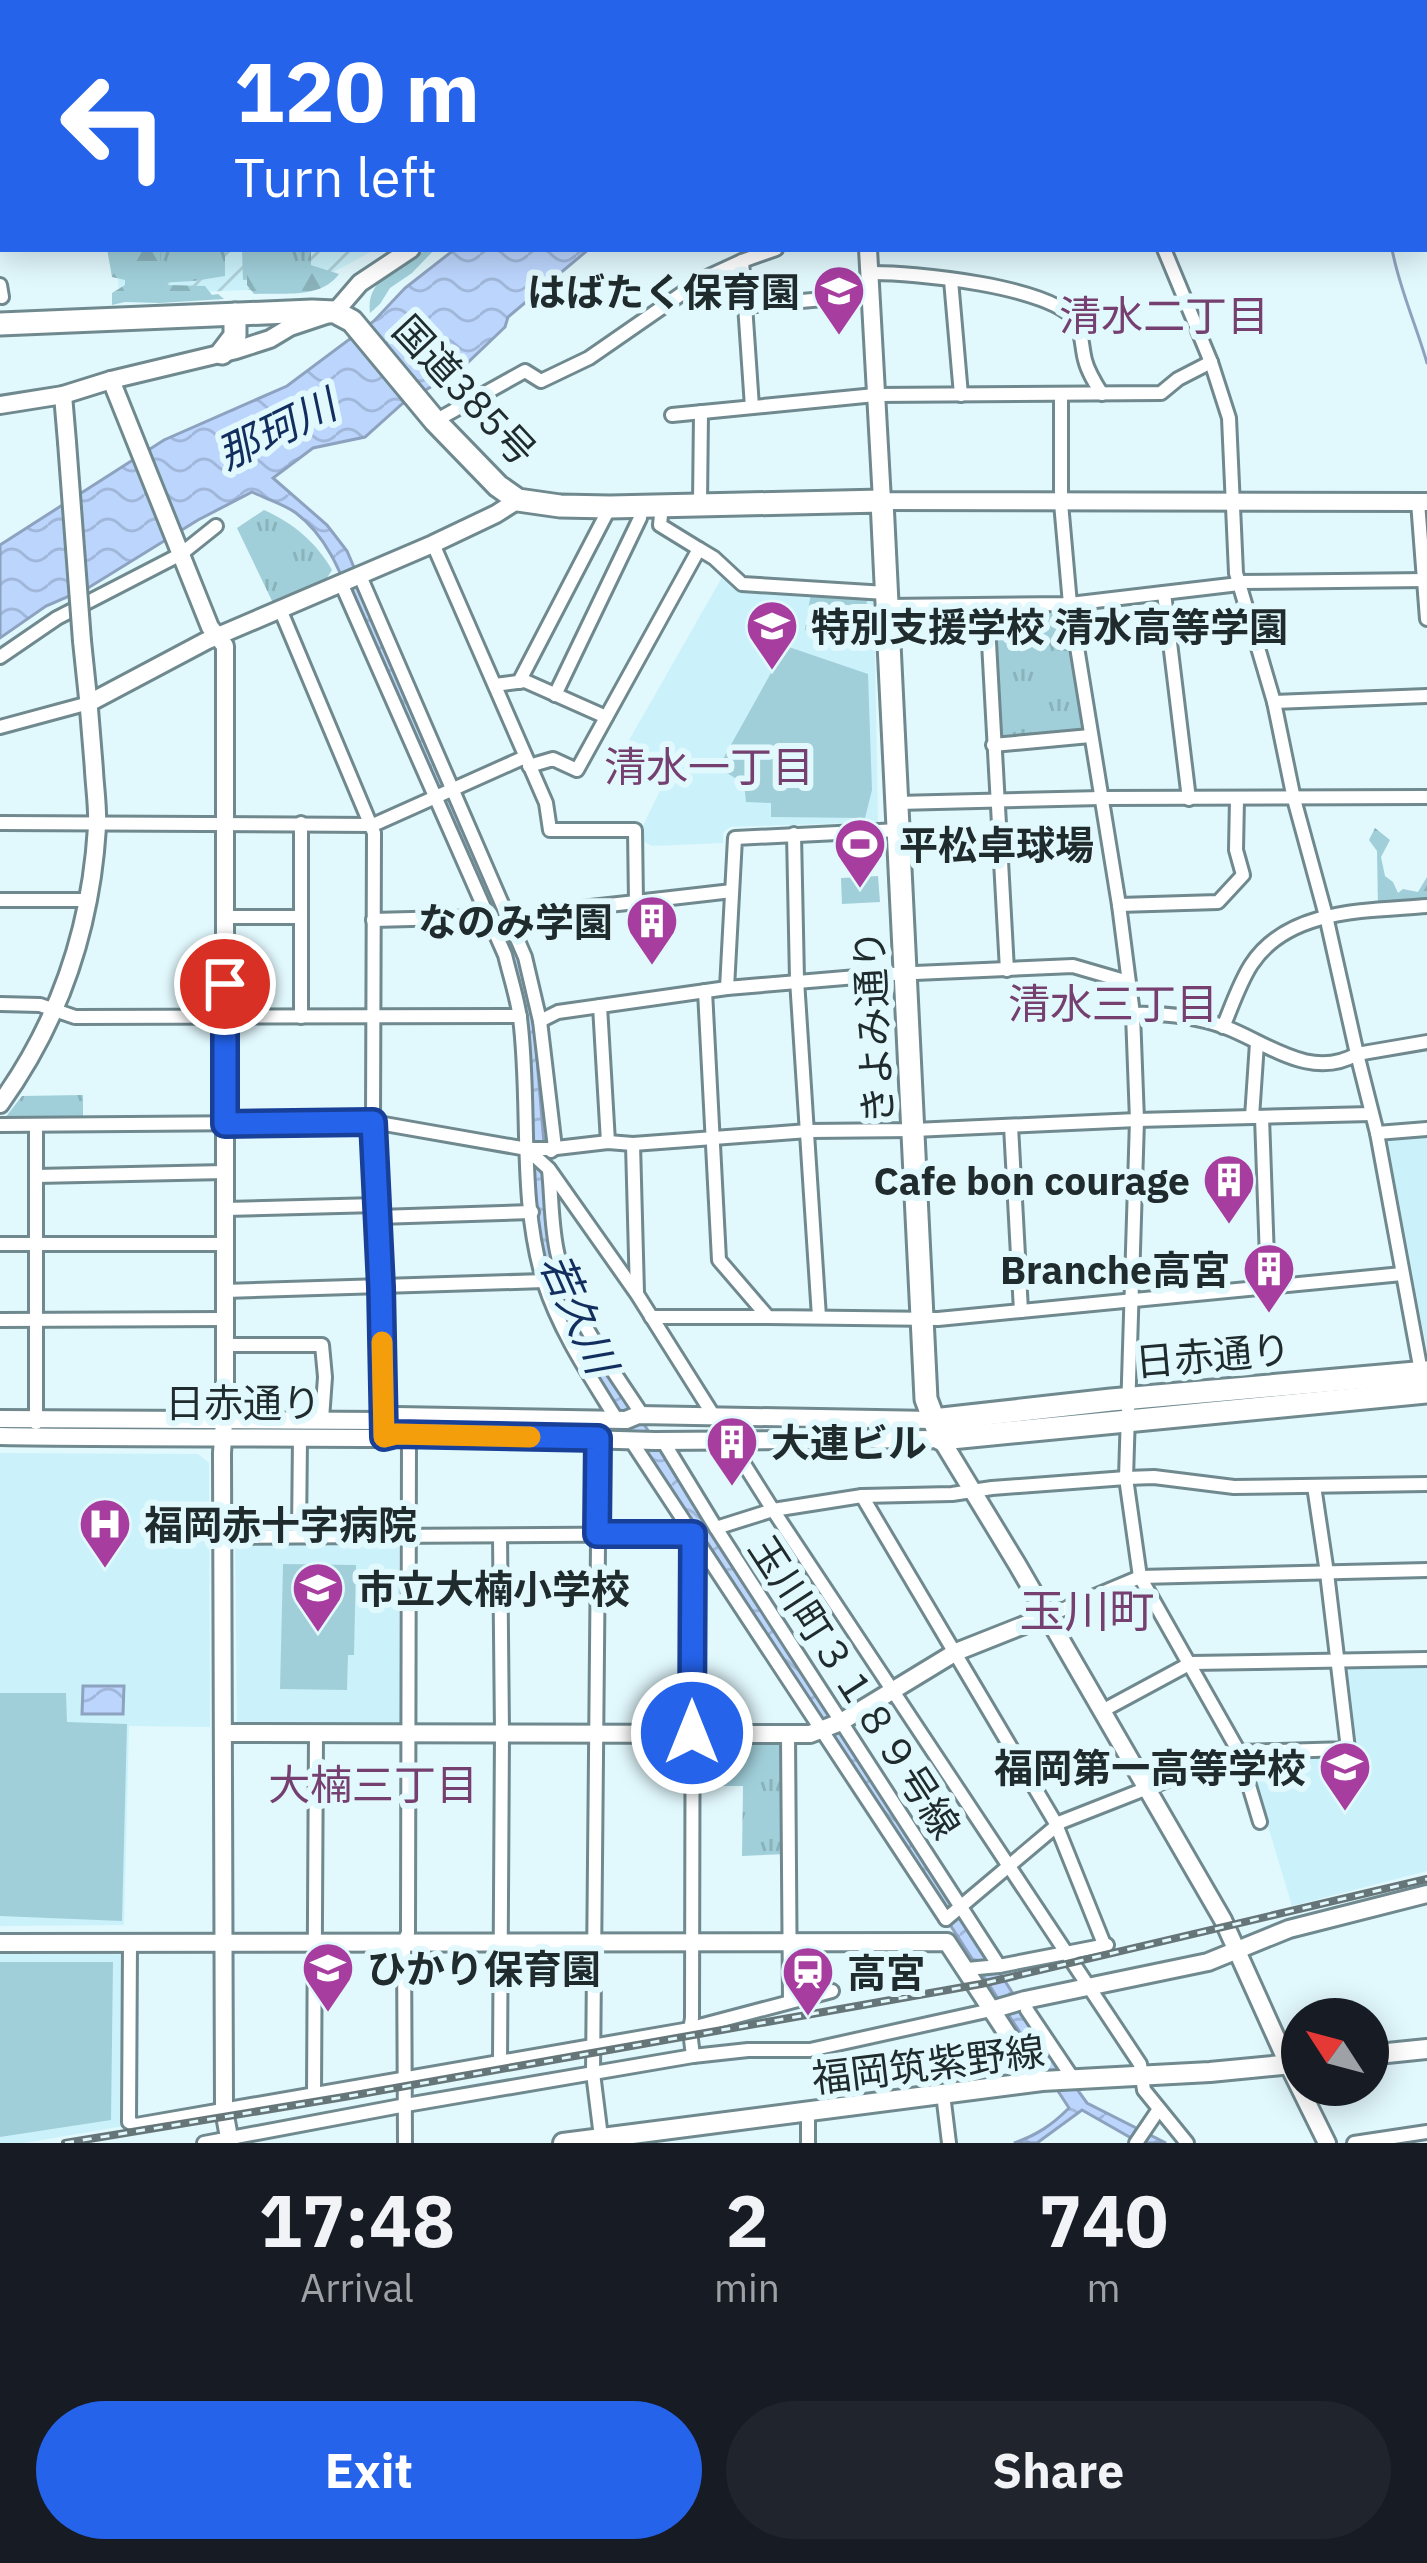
<!DOCTYPE html>
<html lang="en">
<head>
<meta charset="utf-8">
<style>
	body { margin:0; font-family:"IBM Plex Sans","Noto Sans JP",sans-serif; background:#20242c; color:#f1f3f6; height:100vh; display:flex; flex-direction:column; font-size:45px; white-space:nowrap }
	* { box-sizing:border-box; margin:0 }
	p { font-size:39px; color:#9ea1a6 }
	.icon { flex:none; width:66px; height:66px; fill:none; stroke:currentColor; stroke-width:2; stroke-linecap:round; stroke-linejoin:round }
	.map { position:relative; height:2143px; overflow:hidden }
	.sheet { display:flex; flex-direction:column; background:#171b24; flex:1 }
	.sheet>* { flex:none }
	.guide { position:absolute; left:0px; top:0px; width:1428px; height:252px; box-shadow:0 6px 30px #0003; background:#2563eb; color:#fff; overflow:hidden }
	.needle { width:78px; rotate:306deg }
	.controls { position:absolute; left:1281px; top:1998px; display:grid; gap:24px }
	.controls a { display:grid; place-items:center; width:108px; height:108px; border-radius:50%; background:#171b24; box-shadow:0 6px 30px #0003; font-size:60px }
	.pin { position:absolute; display:grid; place-items:center; width:102px; height:102px; color:#fff; margin:-51px; border:6px solid #fff; border-radius:50%; box-shadow:0 3px 12px #0007 }
	.me { position:absolute; width:132px; margin:-66px; rotate:0deg; stroke-linejoin:round; filter:drop-shadow(0 0 9px #0008) }
	.turn { display:flex; align-items:center; gap:42px; height:252px; padding:0 36px; font-size:54px }
	.turn .icon { width:156px; height:156px; stroke-width:2.5 }
	.turn b { display:block; font-size:84px; line-height:102px }
	.eta { display:flex; justify-content:space-evenly; align-items:center; height:204px; text-align:center }
	.eta b { font-size:72px; font-weight:700; line-height:84px }
	.action { display:flex; gap:24px; margin-top:auto; padding:24px 36px }
	.action a { flex:1; height:138px; border-radius:72px; background:#2563eb; color:#fff; font-size:48px; font-weight:700; line-height:138px; text-align:center }
	.action a+a { background:#20242c; color:#f1f3f6 }
	.map>svg:first-child { display:block }
	.built { fill:#cbf2fb }
	.industrial { fill:url(#industrial-furrows) }
	.grass { fill:url(#grass-tufts) }
	.forest { fill:url(#forest-firs) }
	.garden { fill:#a0cfda }
	.water { fill:url(#water-waves); stroke:#8da2bf; stroke-width:3 }
	.lines { fill:none; stroke-linecap:round; stroke-linejoin:round }
	.stream { stroke:#8da2bf; stroke-width:3 }
	.river { stroke:#bcd5fd; stroke-width:18 }
	.street-casing { stroke:#6f898f; stroke-width:18 }
	.secondary-casing { stroke:#6f898f; stroke-width:22 }
	.primary-casing { stroke:#6f898f; stroke-width:24 }
	.highway-casing { stroke:#6f898f; stroke-width:27 }
	.street { stroke:#fff; stroke-width:12 }
	.secondary { stroke:#fff; stroke-width:16 }
	.primary { stroke:#fff; stroke-width:18 }
	.highway { stroke:#fff; stroke-width:21 }
	.rail-casing { stroke:#667578; stroke-width:8 }
	.rail { stroke:#e1f8fd; stroke-width:3; stroke-dasharray:9; stroke-linecap:butt }
	.secondary-bridge-casing { stroke:#6f898f; stroke-width:22; stroke-linecap:butt }
	.secondary-bridge { stroke:#fff; stroke-width:16 }
	.route-casing { stroke:#184099; stroke-width:30 }
	.route { stroke:#2563eb; stroke-width:21 }
	.slow { stroke:#f59e0b; stroke-width:21 }
	.labels { text-anchor:middle; dominant-baseline:central; stroke-width:12; stroke-linejoin:round; paint-order:stroke }
	.poi-label { font-size:39px; font-weight:bold; fill:#202b2d; stroke:#e1f8fd; text-anchor:start }
	.street-label { font-size:39px; fill:#202b2d; stroke:#e1f8fd }
	.neighbourhood-label { font-size:42px; fill:#754070; stroke:#e1f8fd }
	.water-label { font-size:42px; font-style:italic; fill:#122e5f; stroke:#e1f8fd }
	.quarter-label { font-size:45px; fill:#754070; stroke:#e1f8fd }
</style>
</head>
<body>
<div class="map">
<svg width="1427" height="2143" viewBox="0 0 1427 2143">
	<defs>
		<pattern id="industrial-furrows" width="10" height="10" patternUnits="userSpaceOnUse" patternTransform="scale(3)"><rect width="10" height="10" fill="#cbf2fb"/><path d="M-1 1l2-2M0 10L10 0M9 11l2-2" fill="none" stroke="#aed0d7"/></pattern>
		<pattern id="grass-tufts" width="24" height="20" patternUnits="userSpaceOnUse" patternTransform="scale(3)"><rect width="24" height="20" fill="#a0cfda"/><path d="M3 7l-1-3M5 7V3M7 7l1-3M15 17l-1-3M17 17v-4M19 17l1-3" fill="none" stroke="#8ab2bb"/></pattern>
		<pattern id="forest-firs" width="22" height="20" patternUnits="userSpaceOnUse" patternTransform="scale(3)"><rect width="22" height="20" fill="#a0cfda"/><path d="M5 1l3.5 6h-7zM16 11l3.5 6h-7z" fill="#8ab2bb"/></pattern>
		<pattern id="water-waves" width="16" height="10" patternUnits="userSpaceOnUse" patternTransform="scale(3)"><rect width="16" height="10" fill="#bcd5fd"/><path d="M0 5q4-4 8 0t8 0" fill="none" stroke="#a1b7d9"/></pattern>
	</defs>
	<rect width="100%" height="100%" fill="#e1f8fd"/>
	<!-- built -->
	<g class="built">
		<polygon points="725,572 743,590 874,595 878,822 730,827 723,833 723,843 652,846 637,838 667,776 624,749"/>
		<polygon points="1427,1136 1427,1351 1388,1143 1392,1138"/>
		<polygon points="0,1453 198,1454 209,1463 210,1727 129,1726 124,1925 0,1926"/>
		<polygon points="399,1540 400,1726 237,1725 235,1542"/>
		<polygon points="1427,1663 1427,1871 1292,1906 1246,1754 1349,1752 1342,1667"/>
		<polygon points="127,1947 124,2126 24,2143 0,2143 0,1952"/>
	</g>
	<!-- industrial -->
	<g class="industrial">
		<rect x="40" y="0" width="364" height="3"/>
		<polygon points="116,249 376,249 304,288 119,295"/>
	</g>
	<!-- grass -->
	<g class="grass">
		<polygon points="157,249 225,249 225,276 194,281 158,283"/>
		<polygon points="242,249 311,249 311,273 243,280"/>
		<path d="M 428,249 L 435,249 L 412,273 L 390,288 L 380,304 L 370,313 C 365,278 402,266 428,249 Z"/>
		<path d="M 264,510 C 293,523 316,542 332,570 L 325,581 L 274,605 L 237,528 Z"/>
		<polygon points="993,613 1058,613 1067,620 1085,733 998,741"/>
		<polygon points="83,1095 83,1122 1,1123 22,1096"/>
		<polygon points="699,1738 771,1738 786,1748 786,1854 742,1856 743,1786 722,1786 722,1764 700,1765"/>
	</g>
	<!-- forest -->
	<g class="forest">
		<polygon points="107,249 160,249 160,278 169,285 205,286 212,295 218,294 224,299 160,303 125,302 112,305 112,293 125,285 125,280 112,277"/>
		<path d="M 267,262 L 301,262 L 339,274 C 320,300 282,292 254,294 L 247,285 L 247,266 Z"/>
		<polygon points="1375,828 1390,840 1381,857 1385,876 1393,882 1398,893 1403,889 1418,892 1427,877 1427,901 1420,899 1418,902 1400,902 1391,909 1378,907 1377,851 1369,840"/>
	</g>
	<!-- garden -->
	<g class="garden">
		<polygon points="811,593 867,598 865,639 805,630"/>
		<polygon points="786,646 868,674 872,790 865,818 771,817 771,803 746,802 744,783 718,768"/>
		<polygon points="878,876 880,902 842,904 841,878"/>
		<polygon points="283,1564 356,1565 354,1655 348,1655 347,1690 280,1689"/>
		<polygon points="0,1693 66,1693 67,1722 127,1724 122,1921 0,1916"/>
		<polygon points="0,1962 113,1962 111,2120 0,2137"/>
	</g>
	<!-- water -->
	<g class="water">
		<path d="M 455,249 L 589,249 L 508,317 L 505,327 L 461,369 L 402,404 L 365,437 L 313,448 L 273,478 L 327,525 L 347,551 L 518,949 L 534,1023 L 551,1228 L 557,1260 L 625,1395 L 1058,2063 L 1087,2103 L 1166,2143 L 1140,2143 L 1082,2110 L 1037,2143 L 1014,2143 C 1037,2135 1052,2125 1069,2108 L 577,1350 L 541,1264 L 510,952 L 356,611 C 342,576 328,537 296,513 C 284,504 266,499 252,492 L 198,520 L 88,588 L 46,606 L 0,638 L 0,545 L 164,440 L 287,386 L 374,321 L 405,288 Z"/>
		<polygon points="83,1686 124,1686 123,1714 82,1714"/>
	</g>
	<g class="lines">
		<!-- stream -->
		<path class="stream" d="M 1392,249 C 1399,288 1416,324 1427,363"/>
		<!-- river -->
		<polyline class="river" points="924,0 924,3"/>
		<!-- street casing -->
		<g class="street-casing">
			<g id="street">
				<polyline points="1111,0 1111,3"/>
				<polyline points="1248,3 1249,0"/>
				<polyline points="1293,3 1293,0"/>
				<polyline points="1333,3 1334,0"/>
				<polyline points="0,117 3,117"/>
				<polyline points="0,169 2,167"/>
				<polyline points="1425,175 1427,176"/>
				<polyline points="1164,249 1211,362 1229,418 1236,573 1274,702 1294,799 1326,916 1357,1054 1377,1133 1422,1377"/>
				<polyline points="742,261 752,407"/>
				<path d="M 869,273 C 910,272 1056,286 1077,323 C 1082,333 1082,349 1085,360 C 1088,372 1095,383 1102,394"/>
				<polyline points="951,280 961,395"/>
				<polyline points="0,285 2,297"/>
				<polyline points="745,306 869,295"/>
				<polyline points="1061,395 1061,503 1070,604 1119,905 1133,1014 1137,1120 1126,1478 1140,1577 1239,1752 1260,1822"/>
				<polyline points="672,415 875,395 1161,393 1178,379 1211,362"/>
				<polyline points="435,421 525,371 541,381 589,358 703,279 742,261 776,249"/>
				<polyline points="1418,502 1427,619"/>
				<polyline points="700,504 701,412"/>
				<polyline points="433,544 546,803 550,830 635,830 636,902 732,891"/>
				<polyline points="699,549 714,558 742,584 886,593"/>
				<polyline points="360,576 525,957 540,1021 555,1148 551,1151"/>
				<polyline points="1238,582 1427,580"/>
				<path d="M 341,583 L 505,955 C 510,976 517,997 520,1018 C 531,1104 518,1199 544,1282 C 560,1332 590,1376 617,1420"/>
				<polyline points="1164,593 1189,799"/>
				<polyline points="887,606 1070,604 1239,584"/>
				<polyline points="987,606 1007,970"/>
				<polyline points="280,609 374,833 373,1122 381,1287 384,1429"/>
				<polyline points="0,657 57,618 181,554 216,526"/>
				<polyline points="519,682 610,507"/>
				<polyline points="495,685 525,681 606,717"/>
				<polyline points="555,695 640,518 641,506"/>
				<polyline points="1274,702 1427,696"/>
				<polyline points="0,727 89,703"/>
				<polyline points="993,745 1090,736"/>
				<polyline points="529,766 553,759 577,770 699,549 660,525 662,505"/>
				<polyline points="897,803 1101,798 1427,797"/>
				<polyline points="0,823 373,825 525,757"/>
				<polyline points="794,834 797,980 819,1317"/>
				<polyline points="0,900 89,900"/>
				<polyline points="1119,905 1218,902 1243,875 1236,850 1237,799"/>
				<polyline points="545,912 636,902"/>
				<polyline points="224,917 300,917"/>
				<polyline points="373,920 488,917"/>
				<polyline points="727,988 735,838 899,830"/>
				<polyline points="705,991 719,1260 768,1317 938,1319 1402,1274"/>
				<polyline points="0,1004 40,1005 75,1017 520,1016"/>
				<polyline points="600,1006 608,1142"/>
				<path d="M 1133,1014 C 1166,1013 1194,1016 1225,1027 C 1266,1042 1310,1081 1357,1054 L 1427,1042"/>
				<polyline points="301,1017 301,823"/>
				<polyline points="540,1021 558,1012 727,988 892,974 1073,966 1128,982"/>
				<path d="M 1223,1027 C 1232,1006 1239,984 1251,965 C 1288,908 1367,911 1427,906"/>
				<polyline points="1252,1117 1257,1043"/>
				<polyline points="1262,1117 1268,1287"/>
				<polyline points="0,1125 373,1122 527,1149 548,1149 608,1142 633,1144 808,1131 914,1130 1137,1120 1371,1114"/>
				<polyline points="1011,1126 1021,1311"/>
				<polyline points="1377,1133 1427,1129"/>
				<polyline points="633,1144 637,1293"/>
				<polyline points="527,1149 549,1169 637,1294 773,1510 1140,2064 1144,2090 1187,2143"/>
				<path d="M 549,1170 C 552,1198 551,1228 558,1256 C 571,1316 610,1365 643,1416"/>
				<polyline points="36,1176 225,1172"/>
				<polyline points="225,1209 377,1205"/>
				<polyline points="378,1217 532,1212"/>
				<polyline points="0,1244 225,1244"/>
				<polyline points="225,1291 544,1281"/>
				<polyline points="651,1317 768,1317"/>
				<polyline points="0,1320 224,1319"/>
				<polyline points="225,1345 322,1345 325,1377 322,1419"/>
				<polyline points="36,1423 36,1125"/>
				<polyline points="599,1438 593,2073 601,2137"/>
				<polyline points="630,1439 946,1919"/>
				<polyline points="663,1441 716,1528 999,1966"/>
				<polyline points="862,1496 1055,1822 1104,1944"/>
				<polyline points="716,1528 773,1510 862,1496 952,1494 992,1488 1126,1478 1154,1477 1234,1487 1427,1484"/>
				<polyline points="299,1535 300,1437"/>
				<polyline points="223,1537 693,1534 692,2018 690,2031 693,2056"/>
				<polyline points="1047,1616 1140,1577 1427,1570"/>
				<polyline points="1102,1711 1191,1663 1427,1659"/>
				<polyline points="788,1735 790,2001"/>
				<polyline points="946,1919 1061,1822 1239,1752 1348,1749 1327,1573 1314,1486"/>
				<polyline points="130,1943 129,2122 136,2125 684,2030 832,1991"/>
				<polyline points="967,1969 999,1966 1107,1945"/>
				<polyline points="1025,2000 1027,2010 1074,2080"/>
				<polyline points="500,2062 502,1733 500,1536"/>
				<polyline points="314,2094 316,1734"/>
				<polyline points="943,2094 949,2143"/>
				<polyline points="808,2111 808,2143"/>
				<polyline points="204,2143 406,2105 693,2056 748,2050 810,2050 991,2010"/>
				<polyline points="405,2143 404,1941 408,1933 409,1435"/>
				<polyline points="1136,2143 1159,2109"/>
				<polyline points="1354,2143 1427,2132"/>
			</g>
		</g>
		<!-- secondary casing -->
		<g class="secondary-casing">
			<g id="secondary">
				<polyline points="849,0 849,3"/>
				<polyline points="1220,0 1229,3"/>
				<polyline points="765,3 773,0"/>
				<polyline points="1425,30 1427,30"/>
				<polyline points="868,249 882,501 1427,502"/>
				<polyline points="111,380 210,627 225,646 225,1405 222,1453 224,2110 230,2143"/>
				<polyline points="63,395 67,442"/>
				<polyline points="0,405 63,395 111,380 236,350 270,339 290,327 335,312 360,283 411,249"/>
				<polyline points="89,703 206,641 433,544 496,514 518,500"/>
				<path d="M 0,1104 C 59,1022 91,928 97,827 C 98,808 95,789 94,771 C 91,727 87,684 82,641"/>
				<polyline points="0,1419 383,1421 396,1416 626,1420 638,1415 933,1420"/>
				<path d="M 0,1436 C 125,1438 250,1437 375,1438 L 396,1434 L 655,1441 L 941,1439 L 1017,1564 L 1223,1920 L 1288,2064 L 1327,2143"/>
				<polyline points="223,1733 810,1734 841,1722 956,1652 1047,1616"/>
				<polyline points="0,1943 947,1942 1031,2070 1042,2081"/>
				<polyline points="991,2010 1025,2000 1208,1962 1289,1929 1427,1894"/>
			</g>
		</g>
		<!-- primary casing -->
		<g class="primary-casing">
			<g id="primary">
				<polyline points="1368,2055 1427,2049"/>
				<polyline points="563,2143 1042,2081 1210,2072 1302,2063"/>
			</g>
		</g>
		<!-- highway casing -->
		<g class="highway-casing">
			<g id="highway">
				<polyline points="0,324 312,311 335,312 352,321 435,421 498,486 518,500 560,506 610,507 882,501 926,1399 941,1439 1427,1392"/>
				<polyline points="222,353 235,336 235,314"/>
				<polyline points="933,1420 1111,1400 1427,1372"/>
			</g>
		</g>
		<!-- street -->
		<use href="#street" class="street"/>
		<!-- secondary -->
		<use href="#secondary" class="secondary"/>
		<!-- primary -->
		<use href="#primary" class="primary"/>
		<!-- highway -->
		<use href="#highway" class="highway"/>
		<!-- rail casing -->
		<g class="rail-casing">
			<polyline id="rail" points="65,2143 344,2097 981,1984 1427,1879"/>
		</g>
		<!-- rail -->
		<use href="#rail" class="rail"/>
		<!-- secondary-bridge casing -->
		<g class="secondary-bridge-casing">
			<polyline id="secondary-bridge" points="67,442 82,641"/>
		</g>
		<!-- secondary-bridge -->
		<use href="#secondary-bridge" class="secondary-bridge"/>
	</g>
	<g class="lines">
		<!-- route casing -->
		<g class="route-casing">
			<polyline id="route" points="225,984 225,1124 373,1122 381,1287 384,1437 396,1434 598,1438 597,1534 693,1534 692,1733"/>
		</g>
		<!-- route -->
		<use href="#route" class="route"/>
		<!-- slow -->
		<polyline class="slow" points="382,1342 384,1437 396,1434 530,1437"/>
	</g>
	<!-- icons -->
	<defs>
		<g id="school-pin" transform="scale(2.7)"><path d="M0 17L-7.5 6A9.5 9.5 0 1 1 7.5 6Z" fill="#a63d9f" stroke="#e1f8fd"/><path d="M0-5L7-2L0 1L-7-2ZM-4 1L0 2.5L4 1V4Q0 6-4 4Z" fill="#fff"/></g>
		<g id="stadium-pin" transform="scale(2.7)"><path d="M0 17L-7.5 6A9.5 9.5 0 1 1 7.5 6Z" fill="#a63d9f" stroke="#e1f8fd"/><path d="M0-5a6.5 5 0 1 0 0 10a6.5 5 0 1 0 0-10ZM-3.5-1.8h7v3.6h-7Z" fill="#fff"/></g>
		<g id="building-pin" transform="scale(2.7)"><path d="M0 17L-7.5 6A9.5 9.5 0 1 1 7.5 6Z" fill="#a63d9f" stroke="#e1f8fd"/><path d="M-4-6H4V6H1V3H-1V6H-4ZM-2.5-4.3h1.7v1.8h-1.7ZM.8-4.3h1.7v1.8H.8ZM-2.5-1h1.7V.8h-1.7ZM.8-1h1.7V.8H.8Z" fill="#fff"/></g>
		<g id="hospital-pin" transform="scale(2.7)"><path d="M0 17L-7.5 6A9.5 9.5 0 1 1 7.5 6Z" fill="#a63d9f" stroke="#e1f8fd"/><path d="M-5-5h3v3.5h4V-5h3V5h-3V1.5h-4V5h-3Z" fill="#fff"/></g>
		<g id="station-pin" transform="scale(2.7)"><path d="M0 17L-7.5 6A9.5 9.5 0 1 1 7.5 6Z" fill="#a63d9f" stroke="#e1f8fd"/><path d="M-3-6H3Q5-6 5-4V2Q5 4 3 4L4.5 6H3L1.5 4h-3L-3 6H-4.5L-3 4Q-5 4-5 2V-4Q-5-6-3-6ZM-3.5-4v3h7v-3ZM-3.5 1v1.5H-2V1ZM2 1v1.5H3.5V1Z" fill="#fff"/></g>
	</defs>
	<g fill-rule="evenodd">
		<use href="#school-pin" x="839" y="291"/>
		<use href="#school-pin" x="772" y="626"/>
		<use href="#stadium-pin" x="860" y="844"/>
		<use href="#building-pin" x="652" y="921"/>
		<use href="#building-pin" x="1229" y="1180"/>
		<use href="#building-pin" x="1269" y="1269"/>
		<use href="#building-pin" x="732" y="1442"/>
		<use href="#hospital-pin" x="105" y="1524"/>
		<use href="#school-pin" x="318" y="1588"/>
		<use href="#school-pin" x="1345" y="1767"/>
		<use href="#school-pin" x="328" y="1968"/>
		<use href="#station-pin" x="808" y="1972"/>
	</g>
	<g class="labels">
		<!-- poi labels -->
		<g class="poi-label">
			<text x="800" y="291" text-anchor="end">はばたく保育園</text>
			<text x="811" y="626">特別支援学校 清水高等学園</text>
			<text x="899" y="844">平松卓球場</text>
			<text x="613" y="921" text-anchor="end">なのみ学園</text>
			<text x="1190" y="1180" text-anchor="end">Cafe bon courage</text>
			<text x="1230" y="1269" text-anchor="end">Branche高宮</text>
			<text x="771" y="1442">大連ビル</text>
			<text x="144" y="1524">福岡赤十字病院</text>
			<text x="357" y="1588">市立大楠小学校</text>
			<text x="1306" y="1767" text-anchor="end">福岡第一高等学校</text>
			<text x="367" y="1968">ひかり保育園</text>
			<text x="847" y="1972">高宮</text>
		</g>
		<!-- street labels -->
		<g class="street-label">
			<text transform="translate(465 390) rotate(47)">国道385号</text>
			<text transform="translate(873 1027) rotate(-93)">きよみ通り</text>
			<text transform="translate(1213 1355) rotate(-5)">日赤通り</text>
			<text x="243" y="1402">日赤通り</text>
			<text transform="translate(855 1687) rotate(57)">玉川町３１８９号線</text>
			<text transform="translate(928 2064) rotate(-7)">福岡筑紫野線</text>
		</g>
		<!-- neighbourhood labels -->
		<g class="neighbourhood-label">
			<text x="1164" y="315">清水二丁目</text>
			<text x="709" y="766">清水一丁目</text>
			<text x="1113" y="1003">清水三丁目</text>
			<text x="373" y="1784">大楠三丁目</text>
		</g>
		<!-- water labels -->
		<g class="water-label">
			<text transform="translate(276 429) rotate(-26)">那珂川</text>
			<text transform="translate(579 1313) rotate(66)">若久川</text>
		</g>
		<!-- quarter labels -->
		<g class="quarter-label">
			<text x="1087" y="1610">玉川町</text>
		</g>
	</g>
</svg>
<div class="controls">
<a><svg class="needle" viewBox="-14 -14 28 28"><path d="M0-13l5 13h-10z" fill="#e53935"/><path d="M0 13l5-13h-10z" fill="#9ea1a6"/></svg></a>
</div>
<div class="pin" style="left:225px;top:984px;background:#d93025"><svg class="icon" aria-label="arrive" viewBox="0 0 24 24"><path d="M6 21V4h12l-3 4 3 4H6"/></svg></div>
<svg class="me" style="left:692px;top:1733px" viewBox="-20 -20 40 40"><circle r="17" fill="#2563eb" stroke="#fff" stroke-width="3"/><path d="M0-11L8 9 0 5-8 9z" fill="#fff"/></svg>
<div class="guide">
<div class="turn"><svg class="icon" aria-label="left" viewBox="0 0 24 24"><path d="M17 20v-9H6M10 6l-5 5 5 5"/></svg><div><b>120 m</b>Turn left</div></div>
</div>
</div>
<section class="sheet">
<div class="eta">
<div><b>17:48</b><p>Arrival</p></div>
<div><b>2</b><p>min</p></div>
<div><b>740</b><p>m</p></div>
</div>
<div class="action"><a>Exit</a><a>Share</a></div>
</section>
</body>
</html>
